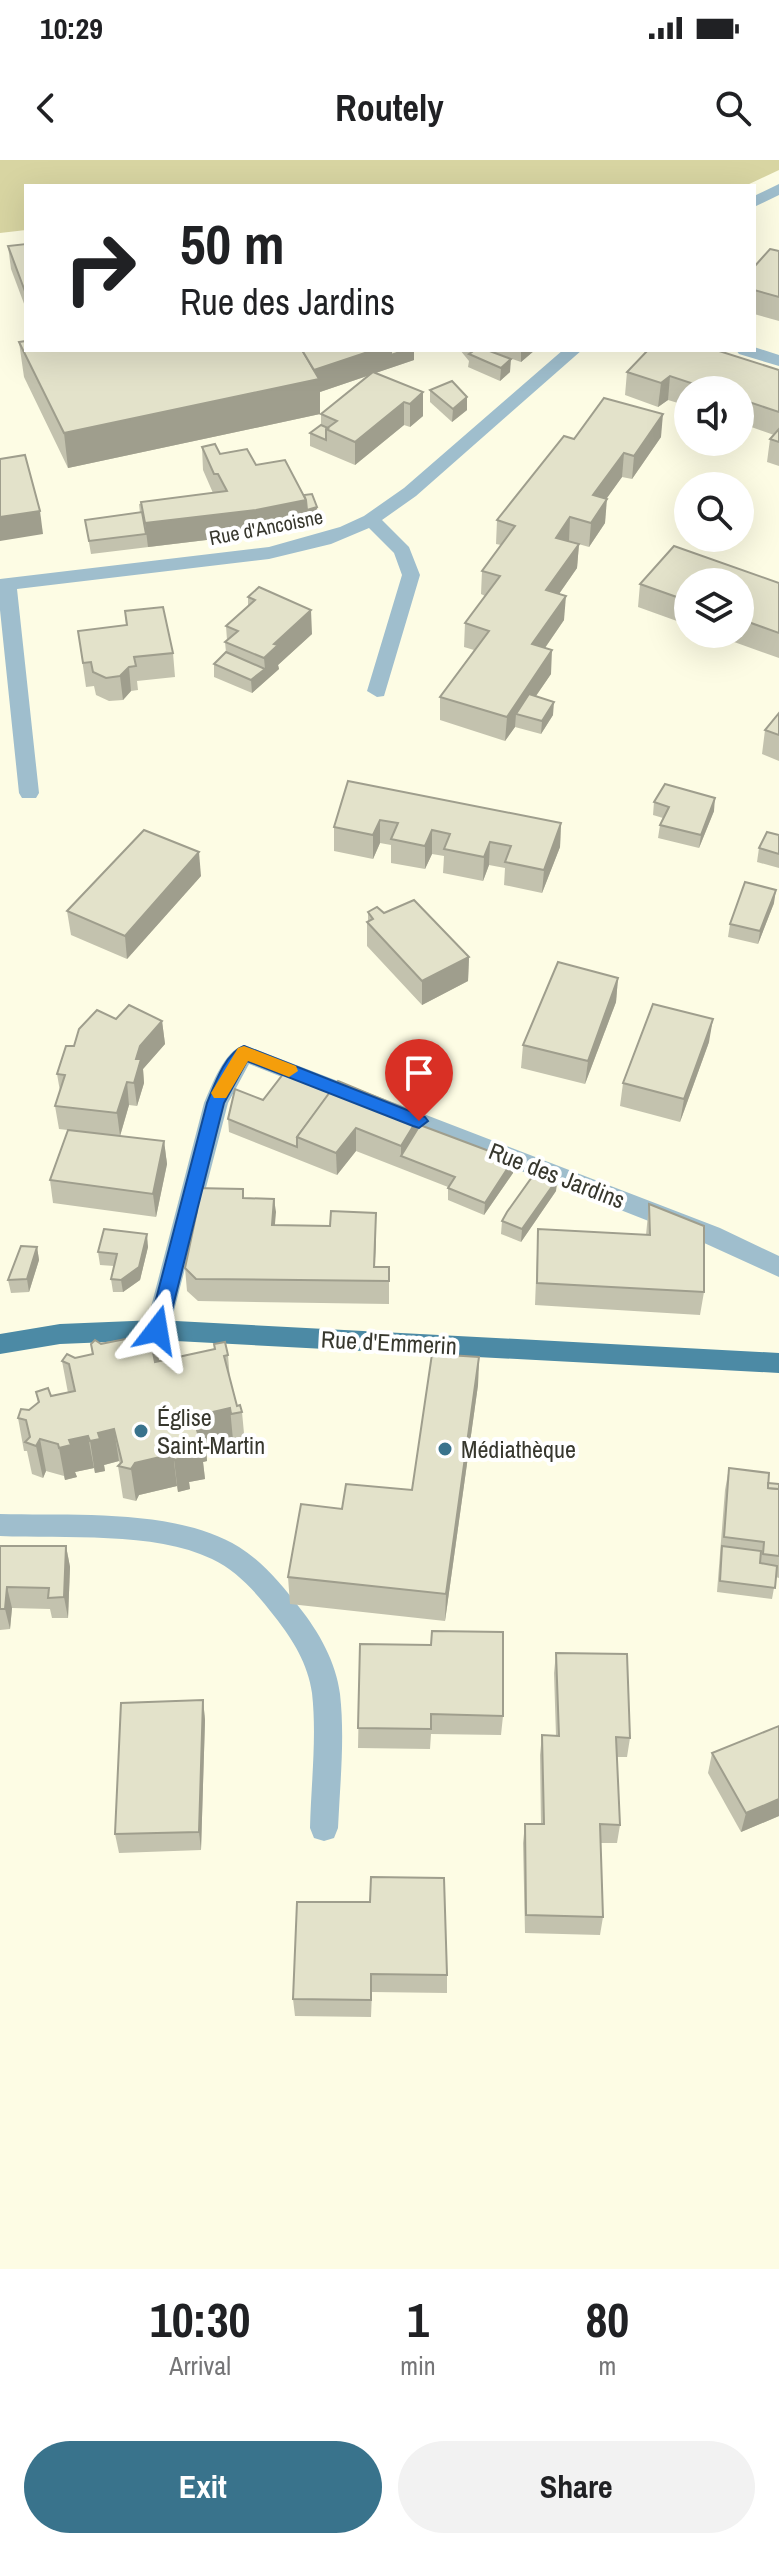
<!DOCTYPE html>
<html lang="en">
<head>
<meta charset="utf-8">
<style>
	body { margin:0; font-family:"Archivo Narrow",sans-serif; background:#f2f2f2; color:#202124; height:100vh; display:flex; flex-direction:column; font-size:30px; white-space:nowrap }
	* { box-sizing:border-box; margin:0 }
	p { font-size:26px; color:#757577 }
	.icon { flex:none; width:44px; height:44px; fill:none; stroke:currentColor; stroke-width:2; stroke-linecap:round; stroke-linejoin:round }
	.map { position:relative; height:2109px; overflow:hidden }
	.details { display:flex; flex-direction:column; background:#fff; flex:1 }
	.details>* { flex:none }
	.guide { position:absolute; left:24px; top:24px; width:732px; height:168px; border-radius:0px; box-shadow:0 8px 32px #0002; background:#fff; color:#202124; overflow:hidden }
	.fabs { position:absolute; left:674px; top:216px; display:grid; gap:16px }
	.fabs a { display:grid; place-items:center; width:80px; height:80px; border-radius:50%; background:#fff; box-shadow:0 8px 32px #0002; font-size:40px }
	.pin { position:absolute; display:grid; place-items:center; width:68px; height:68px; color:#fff; margin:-82px -34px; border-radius:50% 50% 50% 0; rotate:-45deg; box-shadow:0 0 8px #0007 }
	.pin .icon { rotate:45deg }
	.me { position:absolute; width:88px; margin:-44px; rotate:14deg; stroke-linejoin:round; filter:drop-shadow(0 0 6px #0008) }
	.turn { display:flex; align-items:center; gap:28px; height:168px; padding:0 24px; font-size:36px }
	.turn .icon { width:104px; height:104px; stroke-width:2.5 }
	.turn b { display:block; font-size:56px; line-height:68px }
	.eta { display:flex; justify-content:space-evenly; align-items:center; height:136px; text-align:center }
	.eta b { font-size:48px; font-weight:700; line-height:56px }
	.action { display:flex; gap:16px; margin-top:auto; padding:16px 24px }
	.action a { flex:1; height:92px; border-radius:48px; background:#39738c; color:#fff; font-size:32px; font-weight:700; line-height:92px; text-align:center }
	.action a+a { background:#f2f2f2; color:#202124 }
	.status { display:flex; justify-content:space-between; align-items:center; height:56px; padding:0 40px; background:#fff; direction:ltr }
	.status svg { height:22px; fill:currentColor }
	header { display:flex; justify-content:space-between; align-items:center; height:104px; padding:0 24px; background:#fff; font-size:36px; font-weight:700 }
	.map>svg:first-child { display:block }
	.green { fill:#d8d5a2 }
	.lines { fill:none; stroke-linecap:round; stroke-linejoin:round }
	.minor { fill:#9fbecd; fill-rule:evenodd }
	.major { fill:#4c8aa5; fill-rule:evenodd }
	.wall { fill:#c3c2ae }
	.shaded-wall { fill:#9f9e8d }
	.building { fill:#e3e2ca; stroke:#9f9e8d; stroke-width:2 }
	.route { fill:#1a73e8; stroke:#114b97; stroke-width:2 }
	.slow { fill:#f59e0b }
	.poi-dot { fill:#39738c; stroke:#fff; stroke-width:3 }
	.labels { text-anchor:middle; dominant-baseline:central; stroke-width:8; stroke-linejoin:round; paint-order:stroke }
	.far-street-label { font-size:20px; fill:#37372d; stroke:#fff }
	.street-label { font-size:24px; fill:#37372d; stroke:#fff }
	.poi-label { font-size:24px; fill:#37372d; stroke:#fff; text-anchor:start }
</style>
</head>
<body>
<div class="status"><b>10:29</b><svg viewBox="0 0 49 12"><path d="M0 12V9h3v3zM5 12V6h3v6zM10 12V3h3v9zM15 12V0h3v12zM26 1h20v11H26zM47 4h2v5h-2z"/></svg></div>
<header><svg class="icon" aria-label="back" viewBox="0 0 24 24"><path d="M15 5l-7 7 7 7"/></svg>Routely<svg class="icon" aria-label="search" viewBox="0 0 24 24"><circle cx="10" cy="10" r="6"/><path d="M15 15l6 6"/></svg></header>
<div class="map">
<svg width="779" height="2109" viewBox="0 0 779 2109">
	<rect width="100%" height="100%" fill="#fdfce4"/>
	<!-- green -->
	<polygon class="green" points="0,0 779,0 779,10 745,26 26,26 26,70 0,73"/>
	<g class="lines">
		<!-- minor -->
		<g class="minor">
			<polygon points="779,24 779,35 754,47 754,36"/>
			<polygon points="754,187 779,195 779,206 739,194 736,190 754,190"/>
			<polygon points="563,190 582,190 416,336 382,360 409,387 420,415 384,536 377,537 367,531 402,415 394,393 369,368 331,384 269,399 17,429 39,633 36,638 22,638 19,633 0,450 0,419 269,387 340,367 364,356 404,328"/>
			<path d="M 244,885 L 720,1068 L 779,1096 L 779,1117 L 702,1082 L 249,904 L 228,943 L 169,1170 L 166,1177 L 157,1180 L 148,1177 L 145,1170 L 204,943 C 212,925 224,891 244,885 Z"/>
			<path d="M 0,1354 C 72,1356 176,1348 239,1387 C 263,1402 282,1425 299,1447 C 319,1472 336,1502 340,1534 C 345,1578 340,1624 338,1668 L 334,1678 L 324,1681 L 314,1678 L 310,1668 C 311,1624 317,1577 312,1533 C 308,1504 293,1480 275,1457 C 258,1435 238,1411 212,1399 C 154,1371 64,1379 0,1376 Z"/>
		</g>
		<!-- major -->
		<polygon class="major" points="157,1160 779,1193 779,1213 157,1180 60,1184 0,1194 0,1174 60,1164"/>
	</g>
	<!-- wall -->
	<g class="wall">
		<polygon points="26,84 26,149 11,109 8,86"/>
		<polygon points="779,91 779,161 754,154 754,107"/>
		<polygon points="19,182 26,190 414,190 414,200 375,213 423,256 410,267 404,265 355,305 310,286 310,273 321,265 321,254 370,215 320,232 320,254 68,308 24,217"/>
		<polygon points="460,190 535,190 521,202 490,191 510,212 500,221 468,207 469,201"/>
		<polygon points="779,210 779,306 767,302 770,279 774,275 740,263 740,230 688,230 688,246 668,240 658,247 625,235 627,212"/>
		<polygon points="430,230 467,250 452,262 430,242"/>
		<polygon points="661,277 632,319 622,317 606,339 605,363 589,387 568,381 579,384 577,408 559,434 564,460 545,488 551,514 536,536 553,555 541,574 515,567 505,581 440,560 440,537 474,490 464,487 465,463 485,436 481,434 482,411 501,385 496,384 497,360 574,279"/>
		<polygon points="202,287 256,305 304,335 317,347 318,360 307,363 257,374 91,394 85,360 140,353 139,344 213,333 203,310"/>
		<polygon points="674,386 779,423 779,498 712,474 740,474 740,422 688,422 688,465 638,447 640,424"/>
		<polygon points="248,437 312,474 278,505 279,509 252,533 214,517 214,504 226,492 225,482 227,480 226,466 248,446"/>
		<polygon points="125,451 173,493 175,517 137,521 138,530 131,531 123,540 109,541 96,535 94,526 86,527 78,471 126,465"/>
		<polygon points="779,553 779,601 762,594 765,570"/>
		<polygon points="348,621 561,663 560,687 542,733 504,725 505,708 489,705 483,721 443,713 444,696 432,694 425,709 391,703 391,685 380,683 373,699 334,691 334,667"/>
		<polygon points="654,642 714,651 699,688 658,678 660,665 663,658 653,655"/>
		<polygon points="779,675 779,708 757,702 759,688"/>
		<polygon points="201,716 127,799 71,775 67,751"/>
		<polygon points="774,743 758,784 728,777 730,764"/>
		<polygon points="368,752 384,753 469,797 468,821 422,845 367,786 367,762 368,761"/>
		<polygon points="618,818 616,842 585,924 521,908 523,885"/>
		<polygon points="116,859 162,861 165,884 143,909 144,923 137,946 129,945 120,976 59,969 55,946 60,931 57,914 74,886"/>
		<polygon points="709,882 680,962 620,946 623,923"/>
		<polygon points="263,940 420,965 513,1013 484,1055 448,1040 448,1027 356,991 337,1015 229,972 228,959"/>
		<polygon points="164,981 167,1004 156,1057 53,1043 50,1020"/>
		<polygon points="243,1029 244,1038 275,1040 275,1065 376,1076 375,1107 389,1107 389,1144 198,1141 187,1131 185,1108 191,1073 189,1050"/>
		<polygon points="556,1031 521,1082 501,1074 502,1061"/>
		<polygon points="649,1044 704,1132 700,1155 535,1145 538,1069 646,1075"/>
		<polygon points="37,1087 39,1100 29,1132 11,1133 8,1120"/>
		<polygon points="148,1087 140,1120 123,1132 113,1132 111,1119 114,1106 100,1105 98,1092"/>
		<polygon points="156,1175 159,1202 228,1195 230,1221 237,1246 242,1252 245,1284 234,1286 233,1280 206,1287 207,1301 203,1302 205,1319 189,1322 190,1329 178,1332 177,1326 139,1335 136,1341 123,1338 118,1306 120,1304 119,1301 104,1305 105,1311 95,1313 94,1308 75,1312 77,1317 65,1320 64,1316 46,1311 43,1318 32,1314 27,1291 24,1291 18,1258 38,1243 36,1232 51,1236 68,1233 62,1201 92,1194 91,1184"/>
		<polygon points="479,1197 478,1225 445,1461 290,1444 288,1417 342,1349 412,1330"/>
		<polygon points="729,1308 768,1323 779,1324 779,1418 776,1417 772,1439 717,1432 725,1330"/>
		<polygon points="0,1386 66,1386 70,1407 68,1458 52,1458 50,1449 12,1448 10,1469 0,1470"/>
		<polygon points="360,1484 503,1556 501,1575 431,1574 430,1589 358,1588"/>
		<polygon points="556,1493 630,1578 627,1597 617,1597 620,1665 617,1683 600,1683 603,1757 600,1775 525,1773 523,1683 525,1664 541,1664 540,1595 542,1575 556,1576 554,1513"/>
		<polygon points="203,1540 205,1560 201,1690 119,1693 115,1674"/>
		<polygon points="779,1566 779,1656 741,1672 708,1613 712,1593"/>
		<polygon points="370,1742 447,1815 447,1833 372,1832 371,1857 295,1856 293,1839"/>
	</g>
	<!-- shaded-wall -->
	<g class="shaded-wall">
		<polygon points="374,190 414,190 414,200 320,232 320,254 68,308 64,273 306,212"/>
		<polygon points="521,190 535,190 521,202"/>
		<polygon points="511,199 510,212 500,221 501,208"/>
		<polygon points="670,216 668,240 658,247 661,223"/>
		<polygon points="423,232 423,256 410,267 410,244"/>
		<polygon points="467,237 467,250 452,262 453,249"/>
		<polygon points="404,242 404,265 355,305 355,282"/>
		<polygon points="663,254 661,277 632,319 634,296"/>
		<polygon points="624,293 622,317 592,359 593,335"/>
		<polygon points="607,339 605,363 589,387 591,363"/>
		<polygon points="306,340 317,347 318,360 307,363 257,374 148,387 145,363"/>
		<polygon points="40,351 43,374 0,381 0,357"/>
		<polygon points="570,357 569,381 555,401 556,378"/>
		<polygon points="579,384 577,408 545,454 546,430"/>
		<polygon points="566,436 564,460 531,508 532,484"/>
		<polygon points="311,450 312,474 278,505 279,509 252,533 251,520 265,509 264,498 274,484"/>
		<polygon points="552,490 551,514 522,556 516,554 515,567 505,581 507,557"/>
		<polygon points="129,507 131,531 123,540 120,516"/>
		<polygon points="554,542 553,555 541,574 542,561"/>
		<polygon points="715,638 714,651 699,688 701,675"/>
		<polygon points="380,660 380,683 373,699 373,675"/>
		<polygon points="561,663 560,687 542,733 544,710"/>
		<polygon points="432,670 432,694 425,709 425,686"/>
		<polygon points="490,682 489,705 483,721 484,697"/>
		<polygon points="199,692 201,716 127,799 125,776"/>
		<polygon points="776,730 774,743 758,784 760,771"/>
		<polygon points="469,797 468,821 422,845 422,821"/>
		<polygon points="618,818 616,842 585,924 588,901"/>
		<polygon points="713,859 709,882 680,962 684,939"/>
		<polygon points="162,861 165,884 143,909 144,923 137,946 134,923 136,899 140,886"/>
		<polygon points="127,922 129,945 120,976 117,953"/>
		<polygon points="420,955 420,978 401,996 401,1009 401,986"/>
		<polygon points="356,968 356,991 337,1015 336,993"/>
		<polygon points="164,981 167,1004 156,1057 153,1034"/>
		<polygon points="513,1000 513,1013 484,1055 485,1043"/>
		<polygon points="558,1018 556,1031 521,1082 522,1069"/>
		<polygon points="274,1039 276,1052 273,1087 272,1065"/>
		<polygon points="376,1053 376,1076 374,1121 374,1107"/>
		<polygon points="147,1074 148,1087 140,1120 123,1132 121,1120"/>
		<polygon points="37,1087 39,1100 29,1132 27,1119"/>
		<polygon points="156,1175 160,1208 155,1216 151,1183"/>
		<polygon points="479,1197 478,1225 445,1461 446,1434"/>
		<polygon points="230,1248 233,1280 206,1287 207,1301 203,1302 205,1319 189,1322 190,1329 178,1332 174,1300 184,1291 197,1270 200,1255"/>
		<polygon points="114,1269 119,1301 104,1305 105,1311 95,1313 90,1281 98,1273"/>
		<polygon points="88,1276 94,1308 75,1312 77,1317 65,1320 59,1288 69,1280"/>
		<polygon points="40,1279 46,1311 43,1318 36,1286"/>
		<polygon points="173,1294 177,1326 139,1335 136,1341 131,1309 135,1303"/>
		<polygon points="66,1386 70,1407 68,1458 64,1437"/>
		<polygon points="7,1427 12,1448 10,1469 5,1449"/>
		<polygon points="203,1540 205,1560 201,1690 199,1672"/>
		<polygon points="779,1639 779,1656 741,1672 746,1653"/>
	</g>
	<!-- building -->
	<g class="building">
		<polygon points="26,84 26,134 8,86"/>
		<polygon points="770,89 779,91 779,137 754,130 754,107"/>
		<polygon points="26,181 26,190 302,190 319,219 64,273 19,182"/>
		<polygon points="302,190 374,190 314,210"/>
		<polygon points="391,190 406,190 391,195"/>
		<polygon points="471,190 487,190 511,199 501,208 469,194 472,192"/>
		<polygon points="648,190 716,190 779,210 779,252 740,239 740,230 712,230 670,216 661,223 627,212"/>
		<polygon points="373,212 423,232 410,244 404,242 355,282 326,269 337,261 321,254"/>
		<polygon points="452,221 467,237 453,249 430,230"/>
		<polygon points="604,238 663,254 634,296 624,293 593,335 607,339 591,363 570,357 556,378 579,384 546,430 566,436 532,484 552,490 507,557 440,537 489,471 465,463 500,416 482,411 515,366 497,360 564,276 574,279"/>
		<polygon points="321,265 328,268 326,269 326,280 310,273"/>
		<polygon points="779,269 779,282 770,279"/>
		<polygon points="215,284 220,294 247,289 256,305 285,300 306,340 256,350 145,363 141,342 227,331 218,314 214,314 202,287"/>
		<polygon points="25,295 40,351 0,357 0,299"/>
		<polygon points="312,334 317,347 307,350 306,340 304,335"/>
		<polygon points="142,352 146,374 89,381 85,360"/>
		<polygon points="674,386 779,423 779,473 740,459 740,422 688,422 688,441 640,424"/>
		<polygon points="259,427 311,450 274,484 278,485 264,498 225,482 238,471 226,466 255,440 248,437"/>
		<polygon points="163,447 173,493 134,497 136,506 129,507 120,516 106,518 93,512 91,502 83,503 78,471 127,465 125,451"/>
		<polygon points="226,492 265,509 251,520 214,504"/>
		<polygon points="529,534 554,542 542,561 516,554"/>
		<polygon points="779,553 779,575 765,570"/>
		<polygon points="348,621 561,663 544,710 505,702 511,686 490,682 484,697 444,689 450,674 432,670 425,686 391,679 398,663 380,660 373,675 334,667"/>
		<polygon points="665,624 715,638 701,675 660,665 669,647 654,642"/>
		<polygon points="144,670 199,692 125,776 67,751"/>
		<polygon points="767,672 779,675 779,694 759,688"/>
		<polygon points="745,722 776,730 760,771 730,764"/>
		<polygon points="414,740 469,797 422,821 367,762 373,759 368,752 377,747 384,753"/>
		<polygon points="558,802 618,818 588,901 523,885"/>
		<polygon points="653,844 713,859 684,939 623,923"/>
		<polygon points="129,845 162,861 140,886 136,899 141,899 134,923 127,922 117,953 55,946 65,915 57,914 66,886 74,886 79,869 97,850 116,859"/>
		<polygon points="287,909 333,929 297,977 297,987 228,959 235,929 263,940"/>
		<polygon points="338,921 420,955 401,986 356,968 336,993 297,977"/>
		<polygon points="420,965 513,1000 485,1043 448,1028 455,1017 401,996"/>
		<polygon points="68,970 164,981 153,1034 50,1020"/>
		<polygon points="537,1010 558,1018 522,1069 502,1061 507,1052"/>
		<polygon points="195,1028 243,1029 243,1038 274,1039 272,1065 330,1066 331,1051 376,1053 374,1107 389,1107 389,1121 196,1119 185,1108 197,1051 189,1050"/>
		<polygon points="649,1044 704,1066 704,1132 537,1123 538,1069 650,1075"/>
		<polygon points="104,1069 147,1074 139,1107 121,1120 111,1119 117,1094 98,1092"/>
		<polygon points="21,1086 37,1087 27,1119 8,1120"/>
		<polygon points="148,1171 156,1175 151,1183 155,1202 215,1189 214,1184 225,1182 228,1195 224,1196 237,1246 240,1245 242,1252 231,1254 230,1248 200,1255 204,1269 197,1270 202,1287 184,1291 186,1297 174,1300 173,1294 135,1303 131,1309 118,1306 122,1302 114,1269 98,1273 100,1279 90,1281 88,1276 69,1280 71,1285 59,1288 58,1284 40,1279 36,1286 25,1282 30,1277 26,1260 18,1258 21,1249 29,1250 39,1242 36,1232 48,1228 51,1236 75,1231 69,1204 62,1201 67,1194 75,1198 93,1194 91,1184 95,1180 101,1184 145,1175"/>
		<polygon points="432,1194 479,1197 446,1434 288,1417 301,1344 342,1349 346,1324 412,1330"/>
		<polygon points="729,1308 769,1313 768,1328 779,1329 779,1396 763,1394 764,1382 724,1377"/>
		<polygon points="768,1323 779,1324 779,1329 768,1328"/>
		<polygon points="0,1386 66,1386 64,1437 48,1438 49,1428 7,1427 5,1449 0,1449"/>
		<polygon points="722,1386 761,1391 760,1403 777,1406 775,1428 720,1421"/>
		<polygon points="432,1471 503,1472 503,1556 431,1554 431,1569 358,1568 360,1484 431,1485"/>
		<polygon points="556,1493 627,1494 630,1578 616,1577 620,1665 600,1664 603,1757 526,1755 525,1664 544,1664 542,1575 559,1576"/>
		<polygon points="203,1540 199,1672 115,1674 121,1543"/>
		<polygon points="779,1566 779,1639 746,1653 712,1593"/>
		<polygon points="371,1717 444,1718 447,1815 371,1814 371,1840 293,1839 297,1742 370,1742"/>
	</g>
	<!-- route -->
	<path class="route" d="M 244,886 L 425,957 L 428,961 L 419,968 L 413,966 L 247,901 L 224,943 L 167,1170 L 164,1175 L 151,1175 L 148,1170 L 207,943 C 214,926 225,893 244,886 Z"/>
	<!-- slow -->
	<polygon class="slow" points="244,886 296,906 298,911 289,917 248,901 226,938 214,938 211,933 238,888"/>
	<!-- markers -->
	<g class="poi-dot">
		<circle cx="141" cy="1271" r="8"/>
		<circle cx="445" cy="1289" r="8"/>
	</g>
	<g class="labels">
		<!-- far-street labels -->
		<g class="far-street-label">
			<text transform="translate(266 367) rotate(-11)">Rue d'Ancoisne</text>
		</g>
		<!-- street labels -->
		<g class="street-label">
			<text transform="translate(557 1015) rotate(21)">Rue des Jardins</text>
			<text transform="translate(389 1182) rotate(3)">Rue d'Emmerin</text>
		</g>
		<!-- poi labels -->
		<g class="poi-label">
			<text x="157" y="1257">Église<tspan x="157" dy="28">Saint-Martin</tspan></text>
			<text x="461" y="1289">Médiathèque</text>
		</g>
	</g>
</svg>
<div class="fabs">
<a><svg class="icon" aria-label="sound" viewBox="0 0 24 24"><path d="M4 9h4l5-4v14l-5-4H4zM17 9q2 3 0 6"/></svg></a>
<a><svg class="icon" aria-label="search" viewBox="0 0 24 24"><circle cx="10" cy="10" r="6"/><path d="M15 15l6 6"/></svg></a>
<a><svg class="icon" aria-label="layers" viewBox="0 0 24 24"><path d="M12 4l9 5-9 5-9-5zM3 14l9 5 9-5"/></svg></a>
</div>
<div class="pin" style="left:419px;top:961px;background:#d93025"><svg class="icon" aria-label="arrive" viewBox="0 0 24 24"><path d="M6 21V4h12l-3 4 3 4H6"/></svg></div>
<svg class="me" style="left:157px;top:1170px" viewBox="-20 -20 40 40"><path d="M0-17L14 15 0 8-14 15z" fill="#1a73e8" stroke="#fff" stroke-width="4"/></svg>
<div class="guide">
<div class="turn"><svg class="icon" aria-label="right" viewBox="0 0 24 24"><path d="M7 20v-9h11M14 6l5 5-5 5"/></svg><div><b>50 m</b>Rue des Jardins</div></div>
</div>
</div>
<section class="details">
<div class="eta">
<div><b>10:30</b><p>Arrival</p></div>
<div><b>1</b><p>min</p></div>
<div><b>80</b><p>m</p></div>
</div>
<div class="action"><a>Exit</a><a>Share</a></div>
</section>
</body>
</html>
